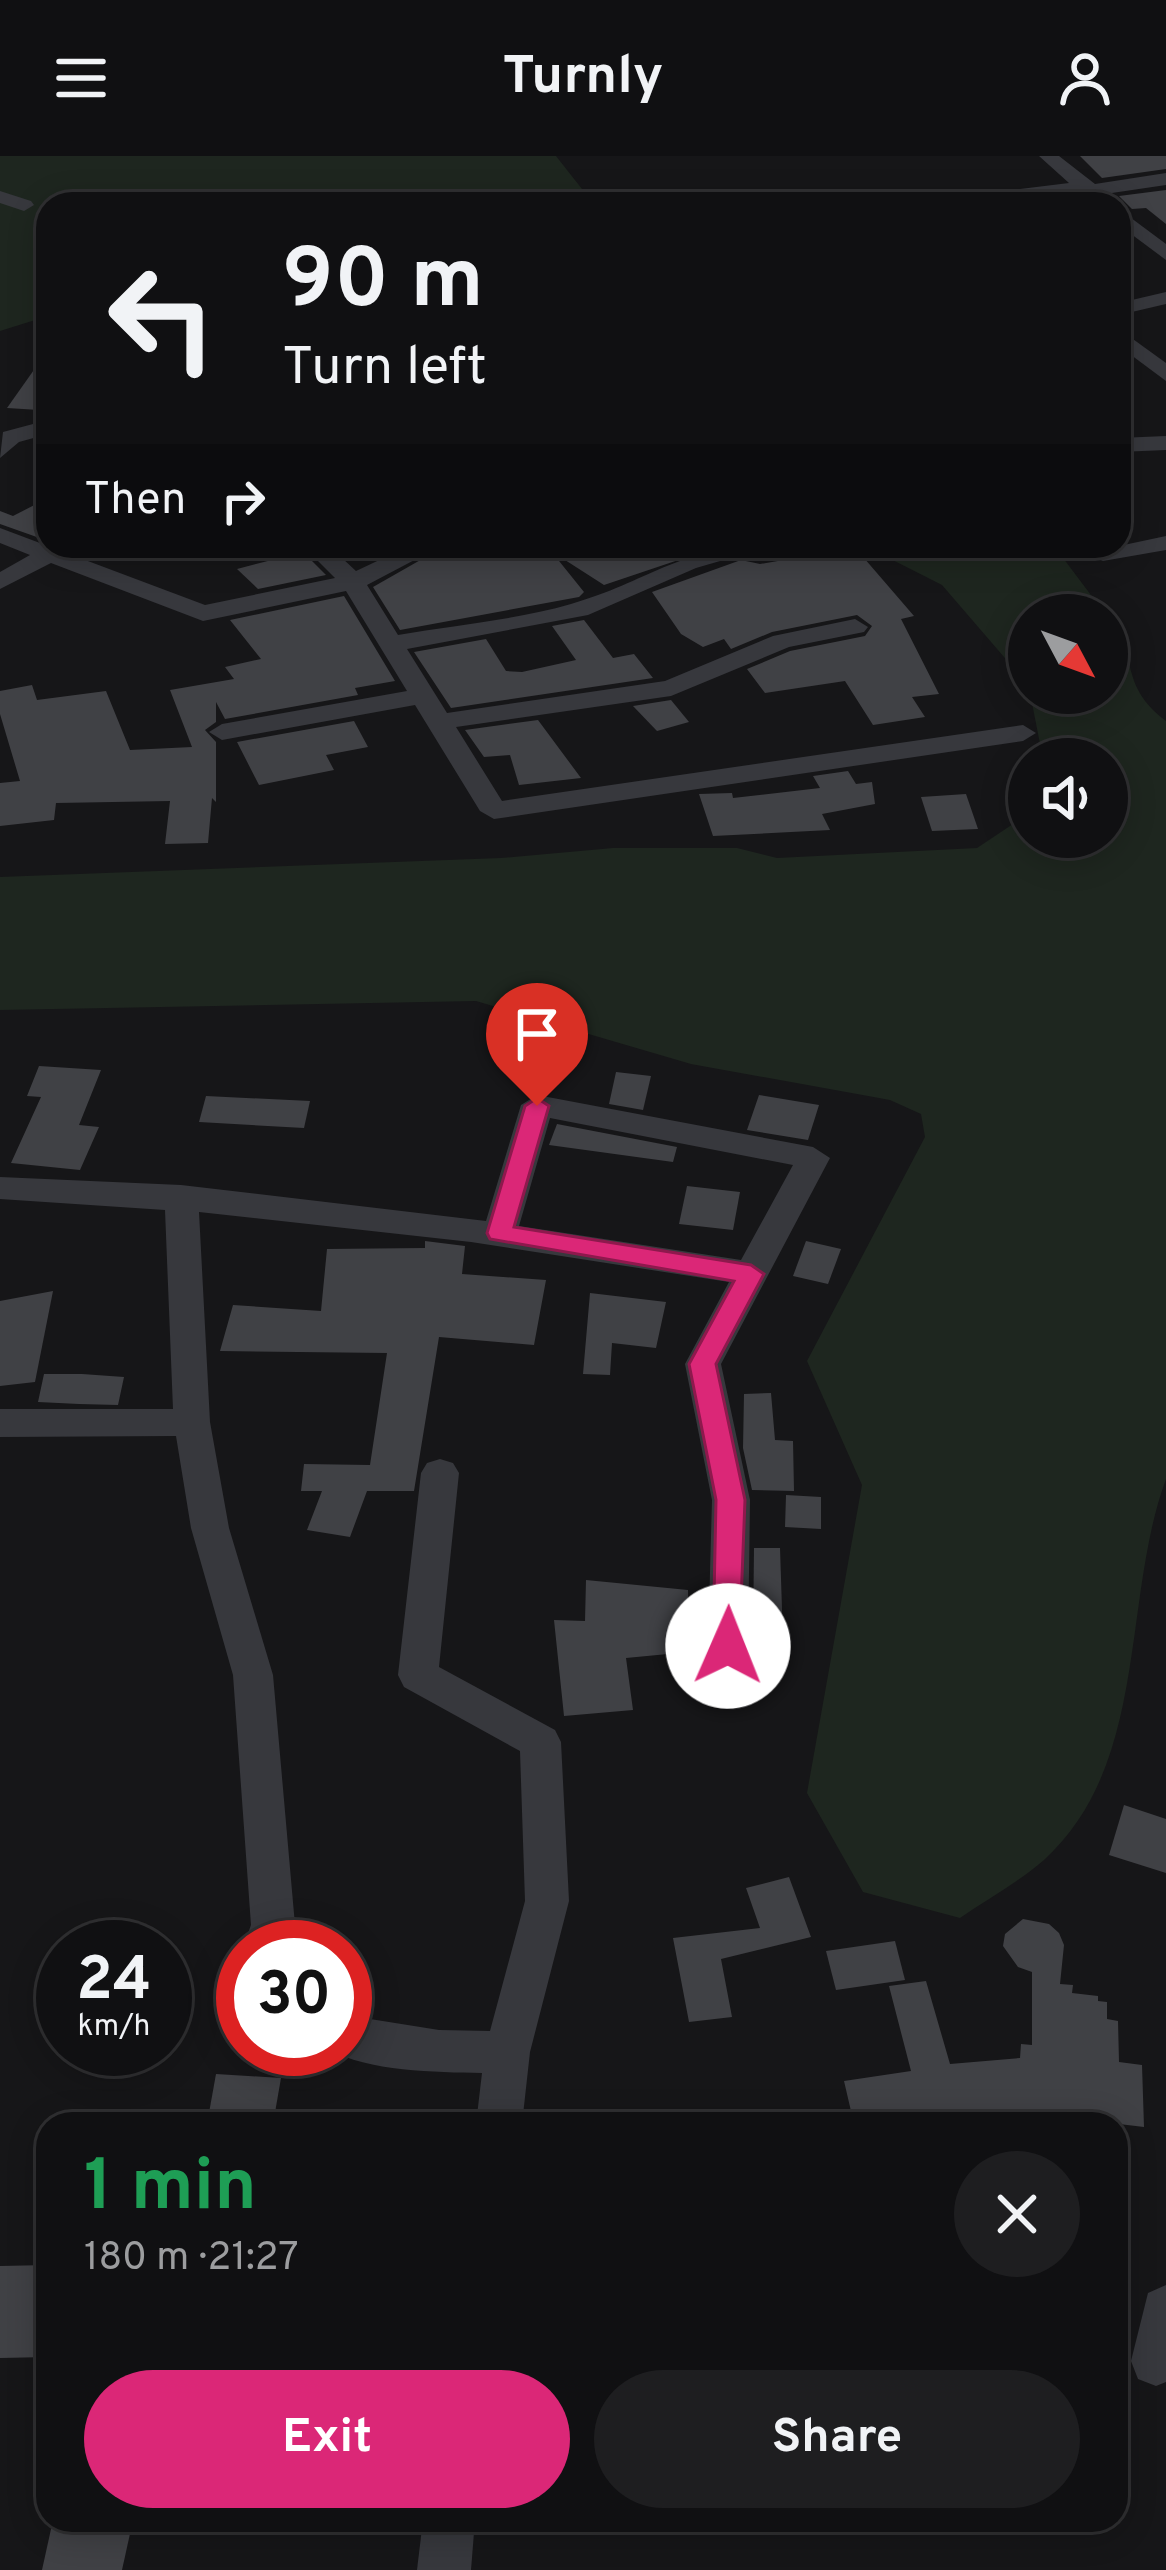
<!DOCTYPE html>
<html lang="en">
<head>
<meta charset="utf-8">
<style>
	body { margin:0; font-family:Overpass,sans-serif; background:#1e1e20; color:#f1f3f6; height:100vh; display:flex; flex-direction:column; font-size:45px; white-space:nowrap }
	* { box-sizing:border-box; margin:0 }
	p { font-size:39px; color:#9c9d9f }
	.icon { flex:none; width:66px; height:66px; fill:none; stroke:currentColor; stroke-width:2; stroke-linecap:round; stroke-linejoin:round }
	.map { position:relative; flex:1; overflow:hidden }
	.panel { position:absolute; left:36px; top:1956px; width:1092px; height:420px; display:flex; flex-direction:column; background:#101012; border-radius:36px; box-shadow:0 6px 30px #0003,0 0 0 3px #303032 }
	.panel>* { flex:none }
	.top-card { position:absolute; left:36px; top:36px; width:1095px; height:366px; border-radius:36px; box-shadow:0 6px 30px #0003,0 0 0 3px #303032; background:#101012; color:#f1f3f6; overflow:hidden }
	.needle { width:78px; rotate:131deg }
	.buttons { position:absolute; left:1008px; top:438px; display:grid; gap:24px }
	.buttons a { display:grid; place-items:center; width:120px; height:120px; border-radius:50%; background:#101012; box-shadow:0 6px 30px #0003,0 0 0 3px #303032; font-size:60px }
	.speed { position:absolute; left:36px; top:1764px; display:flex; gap:24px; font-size:60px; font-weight:700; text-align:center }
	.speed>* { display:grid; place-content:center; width:156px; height:156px; border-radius:50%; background:#101012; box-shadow:0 6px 30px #0003,0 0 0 3px #303032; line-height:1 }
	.speed small { font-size:30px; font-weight:400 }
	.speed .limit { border:18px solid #d22; background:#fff; color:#111 }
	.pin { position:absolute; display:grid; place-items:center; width:102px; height:102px; color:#fff; margin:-123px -51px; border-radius:50% 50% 50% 0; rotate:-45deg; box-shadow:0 0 12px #0007 }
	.pin .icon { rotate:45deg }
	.me { position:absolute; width:132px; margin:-66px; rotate:1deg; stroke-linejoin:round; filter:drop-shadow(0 0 9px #0008) }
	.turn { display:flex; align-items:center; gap:42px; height:252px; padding:0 48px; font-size:54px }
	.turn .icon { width:156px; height:156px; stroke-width:2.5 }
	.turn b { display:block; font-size:84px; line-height:102px }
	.then { display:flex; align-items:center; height:114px; padding:0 48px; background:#0003; gap:24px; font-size:45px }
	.round { display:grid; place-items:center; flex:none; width:126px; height:126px; border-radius:63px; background:#1e1e20 }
	.summary { display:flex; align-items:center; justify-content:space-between; height:204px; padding:0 48px }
	h1 { font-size:72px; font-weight:700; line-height:90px; color:#1e9e55 }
	.action { display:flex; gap:24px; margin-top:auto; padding:24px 48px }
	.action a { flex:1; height:138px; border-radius:72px; background:#db2777; color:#fff; font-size:48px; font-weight:700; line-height:138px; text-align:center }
	.action a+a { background:#1e1e20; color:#f1f3f6 }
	header { display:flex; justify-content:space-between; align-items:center; height:156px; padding:0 48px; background:#101012; font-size:54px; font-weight:700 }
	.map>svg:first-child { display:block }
	.green { fill:#1e261f }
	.building { fill:#404145 }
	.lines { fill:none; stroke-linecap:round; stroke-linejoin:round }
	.street { fill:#37383d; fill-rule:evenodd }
	.route { fill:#db2777; stroke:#8e194d; stroke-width:3 }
</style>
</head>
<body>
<header><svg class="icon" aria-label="menu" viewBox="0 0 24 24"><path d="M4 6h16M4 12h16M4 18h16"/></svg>Turnly<svg class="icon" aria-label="person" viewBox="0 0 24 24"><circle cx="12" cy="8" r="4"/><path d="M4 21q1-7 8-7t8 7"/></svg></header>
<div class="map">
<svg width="1166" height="2414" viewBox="0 0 1166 2414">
	<rect width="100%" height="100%" fill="#161618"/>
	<!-- green -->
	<g class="green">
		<polygon points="0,0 556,0 582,33 613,48 48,48 48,160 0,175"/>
		<polygon points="865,390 1054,390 1106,459 1029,459 1029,530 942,429"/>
		<path d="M 1107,461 C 1141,505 1118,528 1166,565 L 1166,1323 C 1121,1445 1150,1607 1044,1704 C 1019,1726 987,1743 960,1762 L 863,1736 L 807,1637 L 862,1329 L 807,1205 L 925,981 L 921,958 L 890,944 L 691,908 L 476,845 L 0,854 L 0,721 L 501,702 L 613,692 L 737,692 L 777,702 L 977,692 L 1016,666 L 1029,639 L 1029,681 L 1107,681 L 1107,603 L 1043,603 L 1030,537 L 1107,537 Z"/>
	</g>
	<!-- building -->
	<g class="building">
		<polygon points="1080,0 1166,0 1166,13 1102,22"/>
		<polygon points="1166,34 1166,68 1146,52 1132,53 1119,40"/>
		<polygon points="48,194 48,242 39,254 7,252"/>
		<polygon points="48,342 48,385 0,368 0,355 13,360"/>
		<polygon points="445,390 720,390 604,429 551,395 584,436 579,441 400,474 373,431"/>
		<polygon points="841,394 850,405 864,402 914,460 901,463 939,538 912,541 925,561 873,569 845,525 765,537 747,513 790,495 865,480 872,470 857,459 772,476 731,493 724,483 703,491 681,478 652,436 741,404 760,408"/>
		<polygon points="303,396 326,419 258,433 237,413"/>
		<polygon points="344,440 395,525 355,532 358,539 225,563 216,546 216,566 205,574 216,586 216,646 212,642 208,687 165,688 170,645 56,647 54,664 0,670 0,627 20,625 0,558 0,535 32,529 37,544 106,535 130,594 192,591 170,534 234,523 225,511 261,503 230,464"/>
		<polygon points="584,464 613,502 634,498 653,522 451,552 414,496 486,483 506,515 522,516 576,504 552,470"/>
		<polygon points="671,544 689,566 657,575 633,550"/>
		<polygon points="538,564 581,622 519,629 510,599 484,601 465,574"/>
		<polygon points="354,565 368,591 326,599 334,614 259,629 237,586"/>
		<polygon points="848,615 856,628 872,626 875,648 822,658 830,674 713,680 699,638 732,637 733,642 820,632 813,620"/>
		<polygon points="966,638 978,673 932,675 921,641"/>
		<polygon points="39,910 101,914 79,969 99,971 80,1014 11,1007 41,941 27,940"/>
		<polygon points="616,916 651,920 643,954 609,948"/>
		<polygon points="759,939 819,949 808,984 747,974"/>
		<polygon points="206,940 310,945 304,972 199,966"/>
		<polygon points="557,968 677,991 673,1006 549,989"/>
		<polygon points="687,1030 740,1036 733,1074 679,1068"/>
		<polygon points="425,1085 465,1090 462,1118 546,1124 534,1189 439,1181 414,1335 367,1335 350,1381 307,1374 322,1335 301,1335 304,1308 370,1309 387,1197 220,1195 233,1149 321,1155 327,1093 425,1092"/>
		<polygon points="806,1085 841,1093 828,1128 793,1120"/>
		<polygon points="53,1135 35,1226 0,1230 0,1145"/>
		<polygon points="590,1137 666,1146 656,1192 612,1187 610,1219 583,1218"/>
		<polygon points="44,1218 82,1218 124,1221 118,1249 79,1248 38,1246"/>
		<polygon points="771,1237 775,1284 793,1285 794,1335 752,1334 743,1292 744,1238"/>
		<polygon points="786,1339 821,1341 821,1373 785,1371"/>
		<polygon points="754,1392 780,1392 783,1484 753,1482"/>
		<polygon points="586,1424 688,1434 689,1496 626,1502 633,1554 564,1560 554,1464 585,1465"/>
		<polygon points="1124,1649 1166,1663 1166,1717 1109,1699"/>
		<polygon points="789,1721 811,1781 721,1803 732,1861 689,1866 673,1782 760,1772 746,1732"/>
		<polygon points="1023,1763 1049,1768 1059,1777 1064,1789 1060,1828 1073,1829 1072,1837 1098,1840 1098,1845 1107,1846 1107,1863 1118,1865 1119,1906 1142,1909 1144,1971 1001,1954 1004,1966 854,1968 844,1925 911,1915 889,1830 926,1825 950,1908 1020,1902 1021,1888 1032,1889 1032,1816 1018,1811 1003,1790 1005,1778"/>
		<polygon points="895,1785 905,1824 836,1834 826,1795"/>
		<polygon points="216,1918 281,1922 273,1968 207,1968"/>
		<polygon points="48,2109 48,2201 0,2202 0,2110"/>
		<polygon points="53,2364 133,2364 122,2414 42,2414"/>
	</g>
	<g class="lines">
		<!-- street -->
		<g class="street">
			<polygon points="1039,0 1059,0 1095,28 1166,17 1166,29 1105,38 1096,46 1081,37 936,48 946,42 1069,27"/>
			<polygon points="0,35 31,45 34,49 24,55 0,47"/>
			<polygon points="1119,53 1166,88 1166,104 1119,69"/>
			<polygon points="1166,136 1166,148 1119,159 1119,147"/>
			<polygon points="1119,173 1166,207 1166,225 1119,190"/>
			<polygon points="48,264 48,278 19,286 0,302 3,276"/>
			<polygon points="1166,280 1166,294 1119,296 1119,282"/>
			<path d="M 0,372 L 205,449 L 335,422 L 303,390 L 329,390 L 356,415 L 409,390 L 441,390 L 367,429 L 398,479 C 455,469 516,464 571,448 C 652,425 677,390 772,390 L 696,412 L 588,459 L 407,493 L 447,557 L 665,525 L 773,480 L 855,463 L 868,471 L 864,476 L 789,491 L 671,540 L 456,571 L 502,645 L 1023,569 L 1036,577 L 1023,585 L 494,663 L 480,655 L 415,549 L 222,584 L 209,576 L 222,568 L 407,535 L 346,435 L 203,465 L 51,407 L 0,433 L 0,416 L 30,399 L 0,387 Z"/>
			<polygon points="1166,380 1166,394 1103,405 1068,390 1119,390"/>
			<path d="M 537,939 L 813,991 L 830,1002 L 721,1208 L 750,1344 L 748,1489 L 742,1500 L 728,1505 L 714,1500 L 708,1489 L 712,1344 L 685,1208 L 729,1126 L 471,1086 L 199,1056 L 210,1266 L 229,1372 L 273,1519 L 295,1769 L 287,1791 L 243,1791 L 251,1769 L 233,1519 L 191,1372 L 176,1280 L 0,1281 L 0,1253 L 173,1253 L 165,1054 L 0,1043 L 0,1021 L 181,1029 L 486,1065 L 521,949 ZM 550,962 L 793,1009 L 741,1104 L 519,1070 Z"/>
			<path d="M 440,1303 L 453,1307 L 459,1317 L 439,1511 L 555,1574 L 561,1586 L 569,1745 L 530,1896 L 522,1968 L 476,1968 L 482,1917 C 435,1916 369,1916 328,1893 L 345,1893 L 345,1859 L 439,1874 L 490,1875 L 525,1745 L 520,1595 L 404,1531 L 398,1519 L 421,1317 L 427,1307 Z"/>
			<polygon points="1166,2129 1166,2226 1156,2230 1138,2223 1131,2205 1148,2137"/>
			<polygon points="423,2364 475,2364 471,2414 417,2414"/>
		</g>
	</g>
	<!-- route -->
	<polygon class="route" points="537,942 549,950 514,1071 751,1109 764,1118 716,1208 745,1344 739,1498 728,1502 713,1490 716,1344 689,1208 734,1125 490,1083 487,1077 525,950"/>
</svg>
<div class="buttons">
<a><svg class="needle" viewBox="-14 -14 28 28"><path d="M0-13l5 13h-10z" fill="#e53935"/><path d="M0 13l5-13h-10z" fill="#9c9d9f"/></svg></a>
<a><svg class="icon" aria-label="sound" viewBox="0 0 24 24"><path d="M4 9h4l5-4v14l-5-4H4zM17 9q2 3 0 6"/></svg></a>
</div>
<div class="speed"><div>24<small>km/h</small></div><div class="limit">30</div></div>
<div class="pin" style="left:537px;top:950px;background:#d93025"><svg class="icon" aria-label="arrive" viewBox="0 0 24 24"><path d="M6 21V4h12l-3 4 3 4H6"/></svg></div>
<svg class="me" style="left:728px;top:1490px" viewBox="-20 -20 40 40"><circle r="19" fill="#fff"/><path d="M0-13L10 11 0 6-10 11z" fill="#db2777"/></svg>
<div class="top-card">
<div class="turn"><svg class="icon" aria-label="left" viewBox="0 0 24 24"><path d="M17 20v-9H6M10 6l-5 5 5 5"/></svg><div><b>90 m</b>Turn left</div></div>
<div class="then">Then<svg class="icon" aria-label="right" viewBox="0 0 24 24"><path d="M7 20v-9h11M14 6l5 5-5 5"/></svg></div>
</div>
<section class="panel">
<div class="summary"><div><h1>1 min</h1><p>180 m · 21:27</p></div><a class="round"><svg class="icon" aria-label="close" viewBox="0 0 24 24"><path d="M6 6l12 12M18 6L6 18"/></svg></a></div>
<div class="action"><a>Exit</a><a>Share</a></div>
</section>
</div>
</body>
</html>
